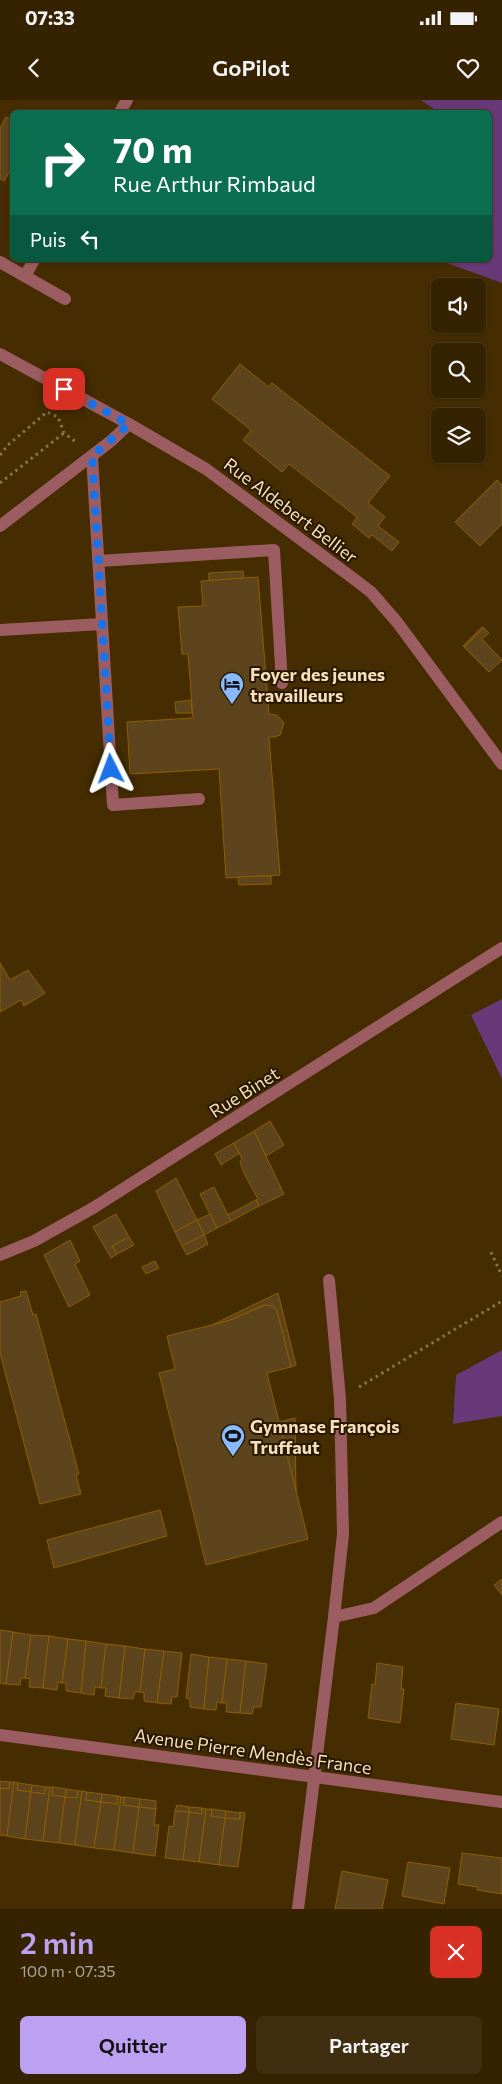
<!DOCTYPE html>
<html lang="fr">
<head>
<meta charset="utf-8">
<style>
	body { margin:0; font-family:Commissioner,sans-serif; background:#3f2f10; color:#f1f3f6; height:100vh; display:flex; flex-direction:column; font-size:19px; white-space:nowrap }
	* { box-sizing:border-box; margin:0 }
	p { font-size:16px; color:#a9a499 }
	.icon { flex:none; width:28px; height:28px; fill:none; stroke:currentColor; stroke-width:2; stroke-linecap:round; stroke-linejoin:round }
	.map { position:relative; height:1809px; overflow:hidden }
	.panel { display:flex; flex-direction:column; background:#342201; flex:1 }
	.panel>* { flex:none }
	.banner { position:absolute; left:10px; top:10px; width:482px; height:152px; border-radius:8px; box-shadow:0 1px 4px #0004,0 0 0 1px #4e3f23; background:#0b6e4f; color:#fff; overflow:hidden }
	.buttons { position:absolute; left:431px; top:178px; display:grid; gap:10px }
	.buttons a { display:grid; place-items:center; width:55px; height:55px; border-radius:8px; background:#342201; box-shadow:0 1px 4px #0004,0 0 0 1px #4e3f23; font-size:25px }
	.pin { position:absolute; display:grid; place-items:center; width:42px; height:42px; color:#fff; margin:-21px; border-radius:10px; box-shadow:0 2px 8px #0006 }
	.me { position:absolute; width:55px; margin:-28px; rotate:357deg; stroke-linejoin:round; filter:drop-shadow(0 0 4px #0008) }
	.turn { display:flex; align-items:center; gap:18px; height:105px; padding:0 20px; font-size:22px }
	.turn .icon { width:65px; height:65px; stroke-width:2.5 }
	.turn b { display:block; font-size:35px; line-height:42px }
	.then { display:flex; align-items:center; height:48px; padding:0 20px; background:#0003; gap:10px; font-size:19px }
	.round { display:grid; place-items:center; flex:none; width:52px; height:52px; border-radius:8px; background:#3f2f10 }
	.headline { display:flex; align-items:center; justify-content:space-between; height:85px; padding:0 20px }
	h1 { font-size:30px; font-weight:600; line-height:38px; color:#bca0f2 }
	.action { display:flex; gap:10px; margin-top:auto; padding:10px 20px }
	.action a { flex:1; height:58px; border-radius:8px; background:#bca0f2; color:#111; font-size:20px; font-weight:600; line-height:58px; text-align:center }
	.action a+a { background:#3f2f10; color:#f1f3f6 }
	.status { display:flex; justify-content:space-between; align-items:center; height:35px; padding:0 25px; background:#342201; direction:ltr }
	.status svg { height:14px; fill:currentColor }
	header { display:flex; justify-content:space-between; align-items:center; height:65px; padding:0 20px; background:#342201; font-size:22px; font-weight:600 }
	.map>svg:first-child { display:block }
	.green { fill:#673979 }
	.building { fill:#5e441d; stroke:#8d5e00 }
	.lines { fill:none; stroke-linecap:round; stroke-linejoin:round }
	.path { stroke:#8b7249; stroke-width:3; stroke-dasharray:2.5 4; stroke-linecap:butt }
	.minor { stroke:#9c5d62; stroke-width:12 }
	.route { stroke:#1a73e8; stroke-width:9; stroke-dasharray:0 16.2 }
	.labels { text-anchor:middle; dominant-baseline:central; stroke-width:4; stroke-linejoin:round; paint-order:stroke }
	.street-label { font-size:18px; fill:#f8deba; stroke:#261701 }
	.poi-label { font-size:18px; font-weight:bold; fill:#f8deba; stroke:#261701; text-anchor:start }
</style>
</head>
<body>
<div class="status"><b>07:33</b><svg viewBox="0 0 49 12"><path d="M0 12V9h3v3zM5 12V6h3v6zM10 12V3h3v9zM15 12V0h3v12zM26 1h20v11H26zM47 4h2v5h-2z"/></svg></div>
<header><svg class="icon" aria-label="back" viewBox="0 0 24 24"><path d="M15 5l-7 7 7 7"/></svg>GoPilot<svg class="icon" aria-label="heart" viewBox="0 0 24 24"><path d="M12 20l-8-8c-3-5 5-10 8-4 3-6 11-1 8 4z"/></svg></header>
<div class="map">
<svg width="502" height="1809" viewBox="0 0 502 1809">
	<rect width="100%" height="100%" fill="#452d01"/>
	<!-- green -->
	<g class="green">
		<polygon points="421,0 502,0 502,183 444,162 444,160 490,160 490,12 438,12"/>
		<polygon points="502,899 502,979 471,915"/>
		<polygon points="502,1250 502,1316 453,1324 456,1275"/>
	</g>
	<!-- building -->
	<g class="building">
		<polygon points="6,17 12,20 12,67 4,81 0,79 0,28"/>
		<polygon points="240,264 269,287 272,283 390,376 368,403 385,417 378,426 399,442 392,451 372,435 369,438 352,424 357,417 289,364 282,372 243,340 251,330 212,299"/>
		<polygon points="497,380 502,385 502,424 480,446 455,422"/>
		<polygon points="243,471 244,478 209,481 209,473"/>
		<polygon points="258,477 269,614 277,615 284,623 280,635 275,637 269,637 280,775 226,778 219,669 130,674 127,622 193,618 188,554 182,554 178,507 203,506 201,481"/>
		<polygon points="482,527 484,528 464,547 463,546"/>
		<polygon points="484,528 489,533 482,539 502,560 489,572 464,547"/>
		<polygon points="191,600 192,613 176,613 175,602"/>
		<polygon points="271,776 271,784 239,785 238,777"/>
		<polygon points="0,863 10,880 28,870 45,893 24,906 21,900 0,912"/>
		<polygon points="270,1021 284,1045 266,1056 254,1031"/>
		<polygon points="254,1031 284,1094 259,1106 256,1100 258,1099 245,1075 240,1062 242,1059 234,1043"/>
		<polygon points="234,1043 239,1053 221,1065 215,1054"/>
		<polygon points="176,1078 197,1120 175,1132 156,1091"/>
		<polygon points="214,1087 231,1121 217,1128 200,1094"/>
		<polygon points="256,1100 259,1106 231,1121 228,1115"/>
		<polygon points="116,1114 129,1137 112,1146 117,1154 111,1158 93,1127"/>
		<polygon points="210,1114 217,1128 204,1135 197,1120"/>
		<polygon points="197,1120 204,1135 182,1146 175,1132"/>
		<polygon points="204,1135 208,1144 187,1155 182,1146"/>
		<polygon points="129,1137 134,1145 117,1154 112,1146"/>
		<polygon points="70,1140 80,1161 75,1164 90,1195 69,1207 44,1155"/>
		<polygon points="155,1161 159,1168 146,1174 142,1167"/>
		<polygon points="26,1191 33,1215 36,1214 79,1374 76,1375 81,1394 40,1404 0,1253 0,1202 21,1196 20,1192"/>
		<polygon points="278,1193 296,1265 291,1267 277,1211 273,1206 264,1205 228,1221 212,1225"/>
		<polygon points="265,1205 273,1206 277,1211 291,1267 267,1273 308,1439 206,1465 159,1273 175,1269 167,1236 228,1221"/>
		<polygon points="295,1318 296,1391 279,1322"/>
		<polygon points="160,1410 167,1436 54,1468 47,1440"/>
		<polygon points="502,1479 502,1495 494,1485"/>
		<polygon points="0,1530 13,1532 6,1584 0,1583"/>
		<polygon points="13,1532 31,1535 25,1578 21,1578 20,1585 6,1584"/>
		<polygon points="31,1535 49,1536 43,1588 29,1587 30,1579 25,1578"/>
		<polygon points="49,1536 68,1539 62,1583 58,1582 57,1590 43,1588"/>
		<polygon points="68,1539 86,1541 81,1593 66,1591 66,1583 62,1583"/>
		<polygon points="86,1541 106,1544 101,1588 95,1587 94,1595 81,1593"/>
		<polygon points="106,1544 125,1546 119,1598 105,1596 106,1588 101,1588"/>
		<polygon points="125,1546 145,1549 140,1592 135,1592 133,1599 119,1598"/>
		<polygon points="145,1549 164,1551 157,1603 144,1601 144,1593 140,1592"/>
		<polygon points="164,1551 182,1553 177,1597 172,1597 171,1604 157,1603"/>
		<polygon points="191,1554 209,1557 204,1609 190,1607 190,1599 186,1598"/>
		<polygon points="209,1557 227,1559 222,1603 217,1602 216,1610 204,1609"/>
		<polygon points="227,1559 246,1561 240,1613 226,1612 227,1603 222,1603"/>
		<polygon points="246,1561 267,1564 261,1607 254,1607 252,1614 240,1613"/>
		<polygon points="377,1563 403,1567 401,1589 404,1589 400,1623 368,1618 372,1584 375,1585"/>
		<polygon points="456,1603 499,1609 494,1645 451,1639"/>
		<polygon points="0,1681 10,1682 9,1689 0,1688"/>
		<polygon points="10,1682 14,1682 7,1736 0,1735 0,1688 9,1689"/>
		<polygon points="14,1682 18,1683 17,1690 31,1692 25,1739 7,1736"/>
		<polygon points="18,1683 32,1685 31,1692 17,1690"/>
		<polygon points="32,1685 46,1687 44,1694 31,1692"/>
		<polygon points="46,1687 50,1687 43,1741 25,1739 31,1692 44,1694"/>
		<polygon points="50,1687 53,1687 52,1695 65,1697 59,1743 43,1741"/>
		<polygon points="53,1687 66,1689 65,1697 52,1695"/>
		<polygon points="66,1689 78,1691 77,1698 65,1697"/>
		<polygon points="78,1691 82,1691 75,1745 59,1743 65,1697 77,1698"/>
		<polygon points="82,1691 87,1692 86,1700 101,1702 94,1748 75,1745"/>
		<polygon points="87,1692 102,1694 101,1702 86,1700"/>
		<polygon points="102,1694 118,1696 117,1704 101,1702"/>
		<polygon points="118,1696 121,1697 114,1750 94,1748 101,1702 117,1704"/>
		<polygon points="121,1697 124,1697 124,1705 139,1707 133,1753 114,1750"/>
		<polygon points="124,1697 140,1699 139,1707 124,1705"/>
		<polygon points="140,1699 156,1701 156,1709 139,1707"/>
		<polygon points="177,1705 189,1707 189,1712 175,1711"/>
		<polygon points="139,1707 156,1709 154,1725 159,1725 155,1756 133,1753"/>
		<polygon points="189,1707 202,1708 202,1714 189,1712"/>
		<polygon points="202,1708 206,1709 199,1762 183,1760 189,1712 202,1714"/>
		<polygon points="206,1709 212,1709 211,1716 225,1718 219,1765 199,1762"/>
		<polygon points="212,1709 226,1711 225,1718 211,1716"/>
		<polygon points="175,1711 189,1712 183,1760 165,1758 169,1726 173,1727"/>
		<polygon points="226,1711 240,1713 240,1719 225,1718"/>
		<polygon points="240,1712 245,1713 238,1767 219,1765 225,1718 240,1719"/>
		<polygon points="462,1753 502,1758 502,1794 477,1790 477,1787 458,1784"/>
		<polygon points="408,1762 450,1768 444,1804 402,1796"/>
		<polygon points="342,1771 388,1780 382,1809 335,1809"/>
	</g>
	<g class="lines">
		<!-- path -->
		<g class="path">
			<polyline points="0,355 8,345 47,312 58,317 64,333 76,342"/>
			<polyline points="0,383 64,333"/>
			<polyline points="491,1152 502,1176"/>
			<polyline points="359,1287 502,1201"/>
		</g>
		<!-- minor -->
		<g class="minor">
			<polyline points="120,12 127,0"/>
			<polyline points="0,162 65,199"/>
			<polyline points="25,176 34,160"/>
			<polyline points="0,254 129,324 206,369 354,479 371,492 397,522 502,664"/>
			<polyline points="92,356 113,705 199,699"/>
			<polyline points="0,426 111,341 129,324"/>
			<polyline points="99,461 274,450 282,583"/>
			<polyline points="0,530 102,524"/>
			<polyline points="0,1155 34,1141 93,1108 502,848"/>
			<polyline points="334,1517 374,1508 502,1422"/>
			<polyline points="0,1635 502,1702"/>
			<polyline points="298,1809 334,1517 343,1434 340,1299 329,1180"/>
		</g>
	</g>
	<g class="lines">
		<!-- route -->
		<polyline class="route" points="64,289 129,324 92,356 111,669"/>
	</g>
	<!-- icons -->
	<defs>
		<g id="hotel-pin" transform="scale(1.25)"><path d="M0 17L-7.5 6A9.5 9.5 0 1 1 7.5 6Z" fill="#89bafc" stroke="#261701"/><path d="M-6-4.5h1.5V1H6V5H4.5V3h-9V5H-6ZM-4 0a1.8 1.8 0 1 1 3.6 0ZM.5 0V-2.5h3Q6-2.5 6 0Z" fill="#111"/></g>
		<g id="stadium-pin" transform="scale(1.25)"><path d="M0 17L-7.5 6A9.5 9.5 0 1 1 7.5 6Z" fill="#89bafc" stroke="#261701"/><path d="M0-5a6.5 5 0 1 0 0 10a6.5 5 0 1 0 0-10ZM-3.5-1.8h7v3.6h-7Z" fill="#111"/></g>
	</defs>
	<g fill-rule="evenodd">
		<use href="#hotel-pin" x="232" y="584"/>
		<use href="#stadium-pin" x="233" y="1336"/>
	</g>
	<g class="labels">
		<!-- street labels -->
		<g class="street-label">
			<text transform="translate(291 410) rotate(37)">Rue Aldebert Bellier</text>
			<text transform="translate(244 992) rotate(-32)">Rue Binet</text>
			<text transform="translate(253 1651) rotate(8)">Avenue Pierre Mendès France</text>
		</g>
		<!-- poi labels -->
		<g class="poi-label">
			<text x="250" y="574">Foyer des jeunes<tspan x="250" dy="21">travailleurs</tspan></text>
			<text x="250" y="1326">Gymnase François<tspan x="250" dy="21">Truffaut</tspan></text>
		</g>
	</g>
</svg>
<div class="buttons">
<a><svg class="icon" aria-label="sound" viewBox="0 0 24 24"><path d="M4 9h4l5-4v14l-5-4H4zM17 9q2 3 0 6"/></svg></a>
<a><svg class="icon" aria-label="search" viewBox="0 0 24 24"><circle cx="10" cy="10" r="6"/><path d="M15 15l6 6"/></svg></a>
<a><svg class="icon" aria-label="layers" viewBox="0 0 24 24"><path d="M12 4l9 5-9 5-9-5zM3 14l9 5 9-5"/></svg></a>
</div>
<div class="pin" style="left:64px;top:289px;background:#d93025"><svg class="icon" aria-label="arrive" viewBox="0 0 24 24"><path d="M6 21V4h12l-3 4 3 4H6"/></svg></div>
<svg class="me" style="left:111px;top:669px" viewBox="-20 -20 40 40"><path d="M0-17L14 15 0 8-14 15z" fill="#1a73e8" stroke="#fff" stroke-width="4"/></svg>
<div class="banner">
<div class="turn"><svg class="icon" aria-label="right" viewBox="0 0 24 24"><path d="M7 20v-9h11M14 6l5 5-5 5"/></svg><div><b>70 m</b>Rue Arthur Rimbaud</div></div>
<div class="then">Puis<svg class="icon" aria-label="left" viewBox="0 0 24 24"><path d="M17 20v-9H6M10 6l-5 5 5 5"/></svg></div>
</div>
</div>
<section class="panel">
<div class="headline"><div><h1>2 min</h1><p>100 m · 07:35</p></div><a class="round" style="background:#d93025;color:#fff"><svg class="icon" aria-label="close" viewBox="0 0 24 24"><path d="M6 6l12 12M18 6L6 18"/></svg></a></div>
<div class="action"><a>Quitter</a><a>Partager</a></div>
</section>
</body>
</html>
